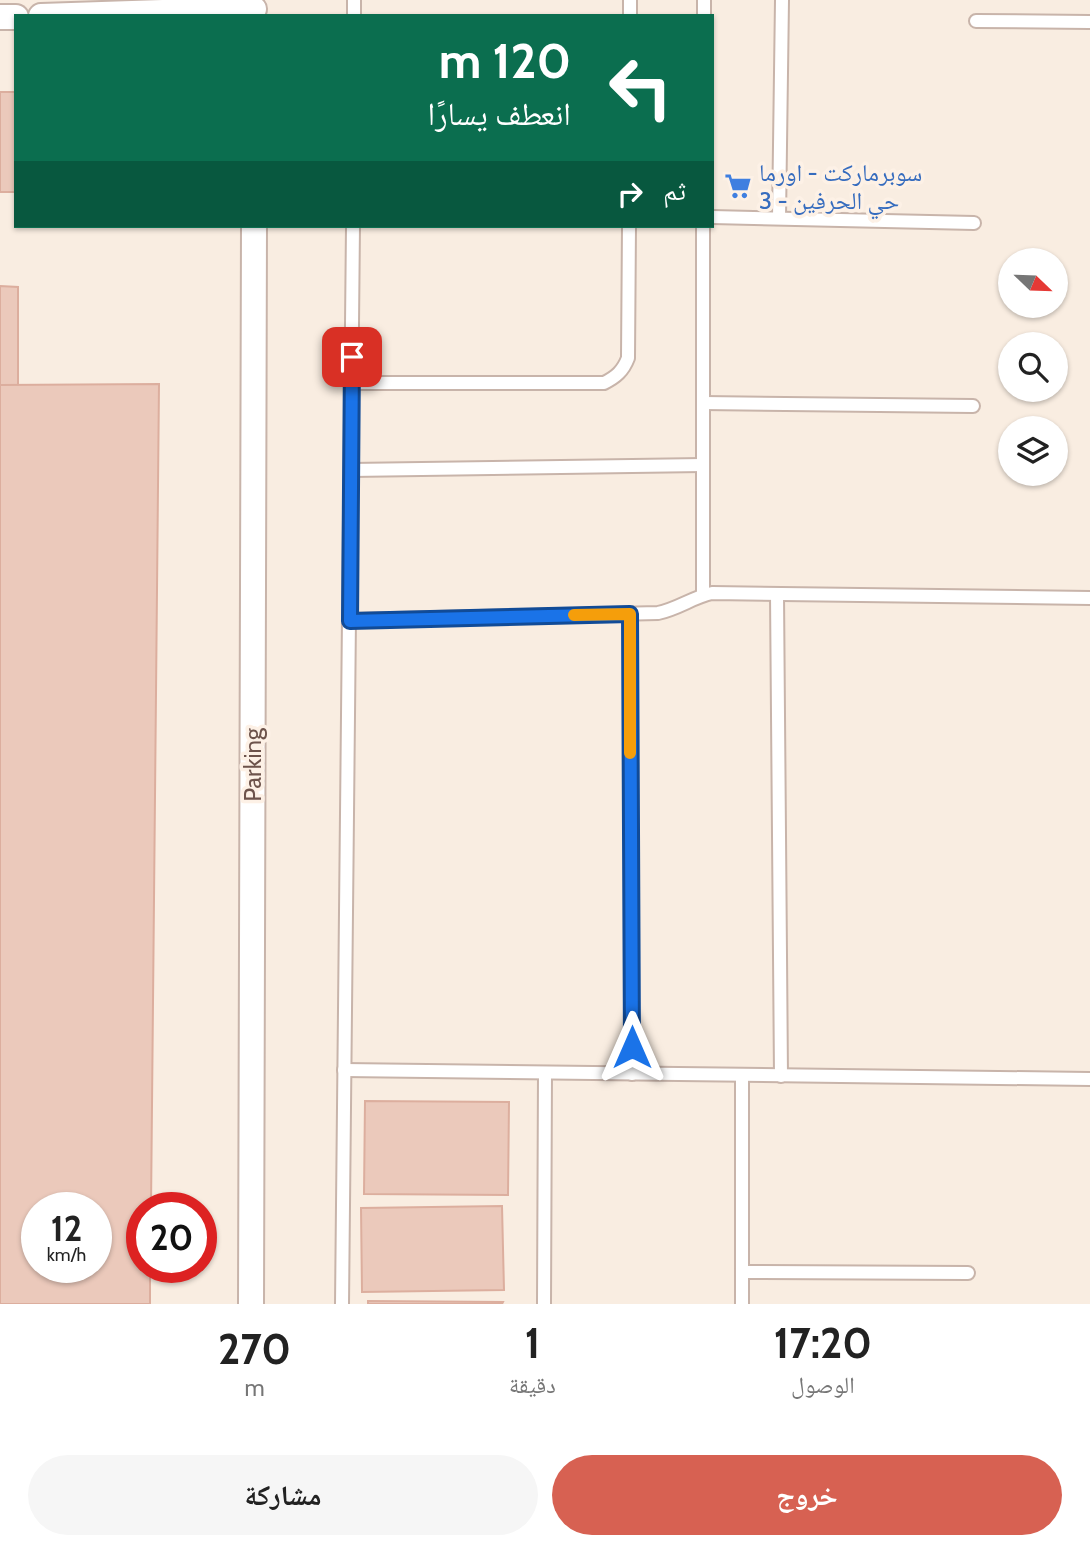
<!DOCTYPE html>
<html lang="ar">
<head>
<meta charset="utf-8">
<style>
	body { margin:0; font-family:Cabin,"Noto Naskh Arabic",sans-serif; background:#f6f6f6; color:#222; direction:rtl; height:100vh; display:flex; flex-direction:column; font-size:26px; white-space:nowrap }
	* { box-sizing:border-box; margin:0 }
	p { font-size:23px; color:#767676 }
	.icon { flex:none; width:38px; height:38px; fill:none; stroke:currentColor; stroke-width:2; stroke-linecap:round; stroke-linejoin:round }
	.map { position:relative; height:1304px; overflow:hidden; direction:ltr }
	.sheet { display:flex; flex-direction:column; background:#fff; flex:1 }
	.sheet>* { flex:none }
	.hud { position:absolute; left:14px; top:14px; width:700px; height:214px; border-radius:0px; box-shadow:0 2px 5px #0004; direction:rtl; background:#0b6e4f; color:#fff; overflow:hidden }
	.needle { width:46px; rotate:113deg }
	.controls { position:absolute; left:998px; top:248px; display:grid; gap:14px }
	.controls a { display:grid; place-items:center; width:70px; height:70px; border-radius:50%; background:#fff; box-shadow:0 2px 5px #0004; font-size:35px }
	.speed { position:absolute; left:21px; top:1192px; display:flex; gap:14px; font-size:35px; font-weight:700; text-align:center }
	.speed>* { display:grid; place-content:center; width:91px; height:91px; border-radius:50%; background:#fff; box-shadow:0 2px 5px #0004; line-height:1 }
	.speed small { font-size:18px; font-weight:400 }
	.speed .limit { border:10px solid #d22; background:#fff; color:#111 }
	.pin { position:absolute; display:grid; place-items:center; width:60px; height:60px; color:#fff; margin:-30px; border-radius:14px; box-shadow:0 4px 10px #0006 }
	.me { position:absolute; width:77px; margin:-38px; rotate:0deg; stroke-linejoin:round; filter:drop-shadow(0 0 5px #0008) }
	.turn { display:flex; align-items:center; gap:24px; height:147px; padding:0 28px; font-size:32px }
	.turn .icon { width:91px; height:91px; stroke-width:2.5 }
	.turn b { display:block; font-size:49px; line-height:60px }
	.then { display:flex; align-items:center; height:66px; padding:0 28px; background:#0003; gap:14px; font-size:26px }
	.eta { display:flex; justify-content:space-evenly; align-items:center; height:119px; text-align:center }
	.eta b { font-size:42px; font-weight:700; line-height:49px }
	.cta { display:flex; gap:14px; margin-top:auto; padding:14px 28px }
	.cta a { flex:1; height:80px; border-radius:42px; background:#d76152; color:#fff; font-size:28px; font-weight:700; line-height:80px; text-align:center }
	.cta a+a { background:#f6f6f6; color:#222 }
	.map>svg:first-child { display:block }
	.building { fill:#ebc9bb; stroke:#dcae9e; stroke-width:2; fill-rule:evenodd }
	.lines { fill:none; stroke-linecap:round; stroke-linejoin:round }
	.lane-casing { stroke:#c8b4aa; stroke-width:16 }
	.street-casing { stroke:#c8b4aa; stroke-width:28 }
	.lane { stroke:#fff; stroke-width:12 }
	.street { stroke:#fff; stroke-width:24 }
	.route-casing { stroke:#114b97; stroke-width:18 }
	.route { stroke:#1a73e8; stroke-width:12 }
	.slow { stroke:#f59e0b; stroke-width:12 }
	.labels { text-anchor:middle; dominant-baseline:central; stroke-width:7; stroke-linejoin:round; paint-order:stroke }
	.shop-label { font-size:24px; fill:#366cbe; stroke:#fdf1e6; text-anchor:start }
	.street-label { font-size:24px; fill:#6d534b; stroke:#fdf1e6 }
</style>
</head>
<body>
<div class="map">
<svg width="1090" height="1304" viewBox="0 0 1090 1304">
	<rect width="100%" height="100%" fill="#f9ede1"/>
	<!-- building -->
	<g class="building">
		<rect x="0" y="92" width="16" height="100"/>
		<polygon points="0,286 18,287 18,385 0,385"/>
		<path d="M 159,384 L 151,1208 L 142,1208 L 142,1267 L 150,1267 L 150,1304 L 0,1304 L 0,385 ZM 37,1208 L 96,1208 L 96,1267 L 37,1267 Z"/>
		<polygon points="365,1101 509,1102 508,1195 364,1194"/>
		<polygon points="502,1206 504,1290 362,1292 361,1208"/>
		<polygon points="368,1301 503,1302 502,1304 368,1304"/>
	</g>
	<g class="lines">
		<!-- lane casing -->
		<g class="lane-casing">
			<g id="lane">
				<polyline points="354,16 354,0"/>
				<polyline points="630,16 630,0"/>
				<polyline points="704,16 704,0"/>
				<polyline points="976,21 1090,22"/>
				<polyline points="712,217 974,223"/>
				<polyline points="779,218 782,0"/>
				<path d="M 352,383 L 604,383 C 616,377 623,371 628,358 L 629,226"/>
				<polyline points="703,403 973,406"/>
				<polyline points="351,470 703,465"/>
				<polyline points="777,594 781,1076"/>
				<polyline points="703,595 703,226"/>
				<polyline points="630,614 632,1074"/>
				<path d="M 350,620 L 658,613 C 678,609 693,597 712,593 L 1090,598"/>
				<polyline points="344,1070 1090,1079"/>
				<polyline points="742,1075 742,1304"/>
				<polyline points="742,1272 968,1273"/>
				<polyline points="342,1304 353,226"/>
				<polyline points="544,1304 545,1073"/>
			</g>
		</g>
		<!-- street casing -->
		<g class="street-casing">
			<g id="street">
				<polyline points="41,16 254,9"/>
				<polyline points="0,17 16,17"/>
				<polyline points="251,1304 254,226"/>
			</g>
		</g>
		<!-- lane -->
		<use href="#lane" class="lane"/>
		<!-- street -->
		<use href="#street" class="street"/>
	</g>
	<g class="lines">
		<!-- route casing -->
		<g class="route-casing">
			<polyline id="route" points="352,357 350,621 630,614 632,1047"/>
		</g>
		<!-- route -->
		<use href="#route" class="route"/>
		<!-- slow -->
		<polyline class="slow" points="574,615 630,614 630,753"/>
	</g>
	<!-- icons -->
	<defs>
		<g id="supermarket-bare" transform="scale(2.1)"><path d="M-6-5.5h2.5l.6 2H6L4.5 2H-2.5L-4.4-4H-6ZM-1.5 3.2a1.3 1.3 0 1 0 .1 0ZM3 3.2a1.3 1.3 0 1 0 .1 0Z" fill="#3f7fe0" stroke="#fdf1e6" stroke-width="2.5" paint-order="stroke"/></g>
	</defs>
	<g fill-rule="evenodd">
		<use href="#supermarket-bare" x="738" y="186"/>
	</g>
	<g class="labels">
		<!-- shop labels -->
		<g class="shop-label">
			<text x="759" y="172">سوبرماركت - اورما<tspan x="759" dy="28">3 - حي الحرفين</tspan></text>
		</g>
		<!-- street labels -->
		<g class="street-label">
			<text transform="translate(252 765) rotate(-90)">Parking</text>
		</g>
	</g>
</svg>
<div class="controls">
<a><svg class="needle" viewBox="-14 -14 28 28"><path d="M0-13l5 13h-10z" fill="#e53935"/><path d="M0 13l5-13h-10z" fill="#767676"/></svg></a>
<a><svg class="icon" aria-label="search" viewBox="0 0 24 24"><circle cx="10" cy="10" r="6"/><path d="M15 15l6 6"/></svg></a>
<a><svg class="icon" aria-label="layers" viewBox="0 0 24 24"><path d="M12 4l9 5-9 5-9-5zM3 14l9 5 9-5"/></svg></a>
</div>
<div class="speed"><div>12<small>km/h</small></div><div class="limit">20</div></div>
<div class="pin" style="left:352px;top:357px;background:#d93025"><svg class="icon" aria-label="arrive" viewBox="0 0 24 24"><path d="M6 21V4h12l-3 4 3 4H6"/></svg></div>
<svg class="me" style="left:632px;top:1047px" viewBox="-20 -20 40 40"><path d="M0-17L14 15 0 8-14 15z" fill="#1a73e8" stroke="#fff" stroke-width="4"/></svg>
<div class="hud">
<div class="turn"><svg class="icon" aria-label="left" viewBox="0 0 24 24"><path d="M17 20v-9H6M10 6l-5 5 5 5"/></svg><div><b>120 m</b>انعطف يسارًا</div></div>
<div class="then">ثم<svg class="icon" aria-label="right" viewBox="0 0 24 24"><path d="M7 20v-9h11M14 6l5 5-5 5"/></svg></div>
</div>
</div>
<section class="sheet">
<div class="eta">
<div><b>17:20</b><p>الوصول</p></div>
<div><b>1</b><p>دقيقة</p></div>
<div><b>270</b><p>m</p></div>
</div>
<div class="cta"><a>خروج</a><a>مشاركة</a></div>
</section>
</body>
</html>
